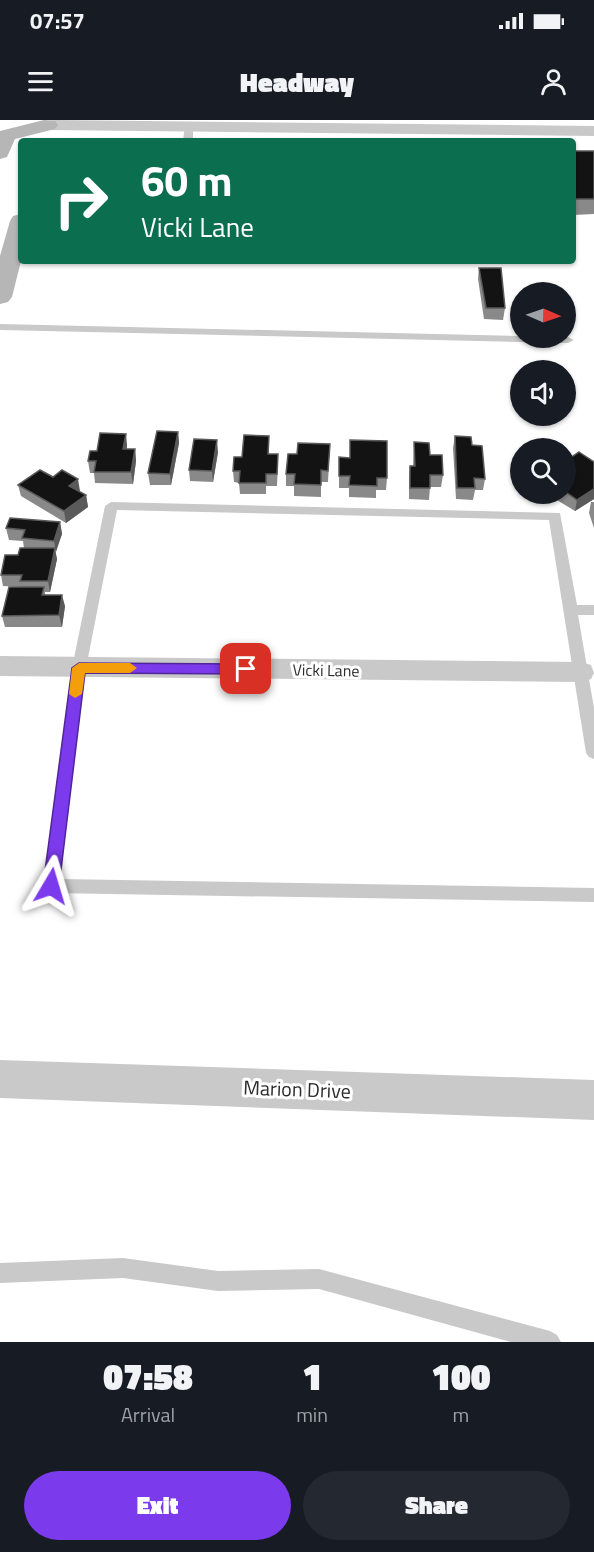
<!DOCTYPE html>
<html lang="en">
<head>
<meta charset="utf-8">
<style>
	body { margin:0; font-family:"Titillium Web",sans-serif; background:#242831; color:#f1f3f6; height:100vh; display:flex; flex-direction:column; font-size:22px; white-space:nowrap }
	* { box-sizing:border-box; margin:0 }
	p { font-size:20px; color:#9ea1a6 }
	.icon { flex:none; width:33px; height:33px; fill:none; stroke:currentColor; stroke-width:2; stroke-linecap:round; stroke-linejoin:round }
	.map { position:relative; height:1222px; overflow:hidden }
	.side { display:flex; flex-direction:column; background:#171b24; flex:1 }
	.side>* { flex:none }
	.hud { position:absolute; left:18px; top:18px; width:558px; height:126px; border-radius:6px; box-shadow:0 2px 4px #0004; background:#0b6e4f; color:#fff; overflow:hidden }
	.needle { width:39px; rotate:92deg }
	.controls { position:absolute; left:510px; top:162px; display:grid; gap:12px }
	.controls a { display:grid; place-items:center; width:66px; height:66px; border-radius:50%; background:#171b24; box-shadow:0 2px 4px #0004; font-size:30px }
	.pin { position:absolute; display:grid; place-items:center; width:51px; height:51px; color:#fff; margin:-26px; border-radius:12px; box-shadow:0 3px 9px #0006 }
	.me { position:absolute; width:66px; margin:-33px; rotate:7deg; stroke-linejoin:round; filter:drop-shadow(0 0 4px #0008) }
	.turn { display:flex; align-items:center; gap:21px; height:126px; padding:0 24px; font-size:27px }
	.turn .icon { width:78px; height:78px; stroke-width:2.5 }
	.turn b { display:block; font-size:42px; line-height:51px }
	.eta { display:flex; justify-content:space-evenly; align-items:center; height:102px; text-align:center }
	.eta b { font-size:36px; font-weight:800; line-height:42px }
	.cta { display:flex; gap:12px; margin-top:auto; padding:12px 24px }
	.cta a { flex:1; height:69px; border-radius:36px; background:#7c3aed; color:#fff; font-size:24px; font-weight:800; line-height:69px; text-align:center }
	.cta a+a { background:#242831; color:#f1f3f6 }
	.status { display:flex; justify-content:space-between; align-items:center; height:42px; padding:0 30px; background:#171b24; direction:ltr }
	.status svg { height:16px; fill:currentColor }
	header { display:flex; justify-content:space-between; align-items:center; height:78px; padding:0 24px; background:#171b24; font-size:27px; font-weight:800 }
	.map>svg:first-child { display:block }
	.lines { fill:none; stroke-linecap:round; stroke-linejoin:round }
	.service { fill:#c9c9c9; fill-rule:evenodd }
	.minor { fill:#c9c9c9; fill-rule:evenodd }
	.tertiary { fill:#c9c9c9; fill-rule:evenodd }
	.secondary { fill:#b6b6b6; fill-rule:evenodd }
	.wall { fill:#898989 }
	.shaded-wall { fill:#5a5a5a }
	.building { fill:#131313; stroke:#5a5a5a; stroke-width:1.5 }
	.route { fill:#7c3aed; stroke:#51269a; stroke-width:1.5 }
	.slow { fill:#f59e0b }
	.labels { text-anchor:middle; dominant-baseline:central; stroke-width:6; stroke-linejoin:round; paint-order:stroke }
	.street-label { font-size:16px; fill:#2c2c2c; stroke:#fff }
	.near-street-label { font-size:20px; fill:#2c2c2c; stroke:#fff }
</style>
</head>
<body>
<div class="status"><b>07:57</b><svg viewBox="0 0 49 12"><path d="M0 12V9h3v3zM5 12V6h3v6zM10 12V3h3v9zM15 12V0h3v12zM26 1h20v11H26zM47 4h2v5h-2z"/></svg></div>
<header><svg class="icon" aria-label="menu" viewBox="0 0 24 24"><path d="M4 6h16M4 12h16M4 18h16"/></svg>Headway<svg class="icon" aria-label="person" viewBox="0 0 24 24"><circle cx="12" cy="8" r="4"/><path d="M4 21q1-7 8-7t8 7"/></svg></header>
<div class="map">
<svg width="594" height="1222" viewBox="0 0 594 1222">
	<rect width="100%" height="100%" fill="#fff"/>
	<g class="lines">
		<!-- service -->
		<g class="service">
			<polygon points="189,2 193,5 193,21 183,21 185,5"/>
			<polygon points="0,204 520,216 520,218 568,217 574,220 568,223 0,210"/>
			<polygon points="111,382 560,393 577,485 594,485 594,495 578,495 594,588 594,639 589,637 586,633 549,400 117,390 86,548 60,759 594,768 594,782 51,773 45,771 43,766 72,548 105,386"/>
			<polygon points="123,1138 218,1151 319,1149 550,1211 557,1215 561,1222 511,1222 319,1169 218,1171 123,1158 0,1163 0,1143"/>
		</g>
		<!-- minor -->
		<g class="minor">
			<polygon points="55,0 594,6 594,16 48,10 42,9 40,5 42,1"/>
			<polygon points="0,536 581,542 591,545 594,553 591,559 581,562 0,556"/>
		</g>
		<!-- tertiary -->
		<polygon class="tertiary" points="0,940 594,960 594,1000 0,978"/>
		<!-- secondary -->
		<g class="secondary">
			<polygon points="44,0 55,1 58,5 55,9 15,19 7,37 0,39 0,11"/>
			<polygon points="21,94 21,141 12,177 8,182 0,184 0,136 10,101 13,96"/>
		</g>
	</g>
	<!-- wall -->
	<g class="wall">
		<polygon points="573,31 594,31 594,94 573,95"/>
		<polygon points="479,148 505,188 503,200 484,199 478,159"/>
		<polygon points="178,312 179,323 171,365 150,365 148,353"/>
		<polygon points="269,316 269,334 278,345 277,366 266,366 266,374 240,374 239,363 234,362 233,351 242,337"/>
		<polygon points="455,316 472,325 485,359 483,370 475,370 473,380 456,379 453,328"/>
		<polygon points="414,322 430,335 443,355 441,367 430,367 429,380 409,379 409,357 410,346 413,346"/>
		<polygon points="330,324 328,362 321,362 321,377 294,376 294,366 286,366 286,354 297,334"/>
		<polygon points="127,325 127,329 135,329 136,341 133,364 95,363 94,353 90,353 88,341 97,331"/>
		<polygon points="218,332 213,362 190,361 189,350"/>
		<polygon points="339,337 350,338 387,358 386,370 376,370 376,378 349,377 349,368 339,368"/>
		<polygon points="566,341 594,342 594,379 575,391 547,374 566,374"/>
		<polygon points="18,365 80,371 79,372 86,375 88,387 66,403 21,376"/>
		<polygon points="591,382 594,382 594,408 589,393"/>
		<polygon points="60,402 62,414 55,432 57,439 50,472 45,472 45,475 65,486 62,507 5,507 2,496 22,467 3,466 1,455 24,428 23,421 9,420 6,408"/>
	</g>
	<!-- shaded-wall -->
	<g class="shaded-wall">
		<polygon points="178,312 179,323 171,365 170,354"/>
		<polygon points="126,314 127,325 125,340 123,329"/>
		<polygon points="217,320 218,332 213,362 212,351"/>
		<polygon points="135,329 136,341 133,364 131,352"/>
		<polygon points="78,359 80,371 71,377 69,366"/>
		<polygon points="594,369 594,379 575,391 577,380"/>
		<polygon points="86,375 88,387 66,403 64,391"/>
		<polygon points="60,402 62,414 56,432 54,421"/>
		<polygon points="55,428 57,439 50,472 48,461"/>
		<polygon points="62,475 65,486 62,507 59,495"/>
	</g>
	<!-- building -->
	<g class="building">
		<rect x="573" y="31" width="21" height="48"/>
		<polygon points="479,148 501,148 505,188 486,188"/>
		<polygon points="157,311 178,312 170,354 148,353"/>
		<polygon points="100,313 126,314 123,329 135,329 131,352 94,352 96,341 88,341 90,331 97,331"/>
		<polygon points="244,315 269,316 268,334 278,334 277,354 266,354 266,363 239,363 240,351 233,351 234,337 242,337"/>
		<polygon points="455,316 471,317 472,325 482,326 485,359 474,358 475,368 457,368"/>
		<polygon points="194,319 217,320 212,351 189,350"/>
		<polygon points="350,320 387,321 387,358 377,358 377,366 349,365 350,356 339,356 339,337 350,338"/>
		<polygon points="414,322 429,323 430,335 442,335 443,355 430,355 430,368 410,368 410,346 415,346"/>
		<polygon points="298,323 330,324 328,351 321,350 321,365 294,364 295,354 286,354 288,334 297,334"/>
		<polygon points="579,332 594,342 594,369 577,380 566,372 566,341"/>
		<polygon points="40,350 53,357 62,350 78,359 69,366 86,375 64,391 18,365"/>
		<polygon points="10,398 60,402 54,421 22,418 25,410 6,408"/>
		<polygon points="20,428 55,428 48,461 20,461 22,455 1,455 5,435 18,435"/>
		<polygon points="9,467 44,467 42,475 62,475 59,495 2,496"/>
	</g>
	<!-- route -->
	<polygon class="route" points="79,543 246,544 253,549 246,554 85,553 59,766 56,770 51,772 46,770 43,766 72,548"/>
	<!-- slow -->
	<polygon class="slow" points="79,543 130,543 137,548 130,553 85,553 82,574 75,578 69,574 72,548"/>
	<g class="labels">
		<!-- street labels -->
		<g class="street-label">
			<text transform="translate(326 550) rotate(1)">Vicki Lane</text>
		</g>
		<!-- near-street labels -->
		<g class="near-street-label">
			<text transform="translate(297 969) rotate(2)">Marion Drive</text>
		</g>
	</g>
</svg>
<div class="controls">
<a><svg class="needle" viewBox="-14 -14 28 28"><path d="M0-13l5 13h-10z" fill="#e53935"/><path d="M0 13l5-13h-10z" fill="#9ea1a6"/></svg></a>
<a><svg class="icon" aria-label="sound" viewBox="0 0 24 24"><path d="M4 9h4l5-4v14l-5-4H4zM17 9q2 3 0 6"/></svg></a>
<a><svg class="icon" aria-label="search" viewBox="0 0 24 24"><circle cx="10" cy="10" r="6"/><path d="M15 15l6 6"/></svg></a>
</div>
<div class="pin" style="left:246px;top:549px;background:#d93025"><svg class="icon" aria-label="arrive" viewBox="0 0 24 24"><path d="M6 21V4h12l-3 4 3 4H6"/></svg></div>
<svg class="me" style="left:51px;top:766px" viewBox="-20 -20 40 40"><path d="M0-17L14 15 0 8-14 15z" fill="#7c3aed" stroke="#fff" stroke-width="4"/></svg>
<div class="hud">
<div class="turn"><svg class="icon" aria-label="right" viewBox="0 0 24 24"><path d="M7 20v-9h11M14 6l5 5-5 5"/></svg><div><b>60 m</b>Vicki Lane</div></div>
</div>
</div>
<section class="side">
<div class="eta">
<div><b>07:58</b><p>Arrival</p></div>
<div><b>1</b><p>min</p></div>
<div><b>100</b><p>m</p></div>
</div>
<div class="cta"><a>Exit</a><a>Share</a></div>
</section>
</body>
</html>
